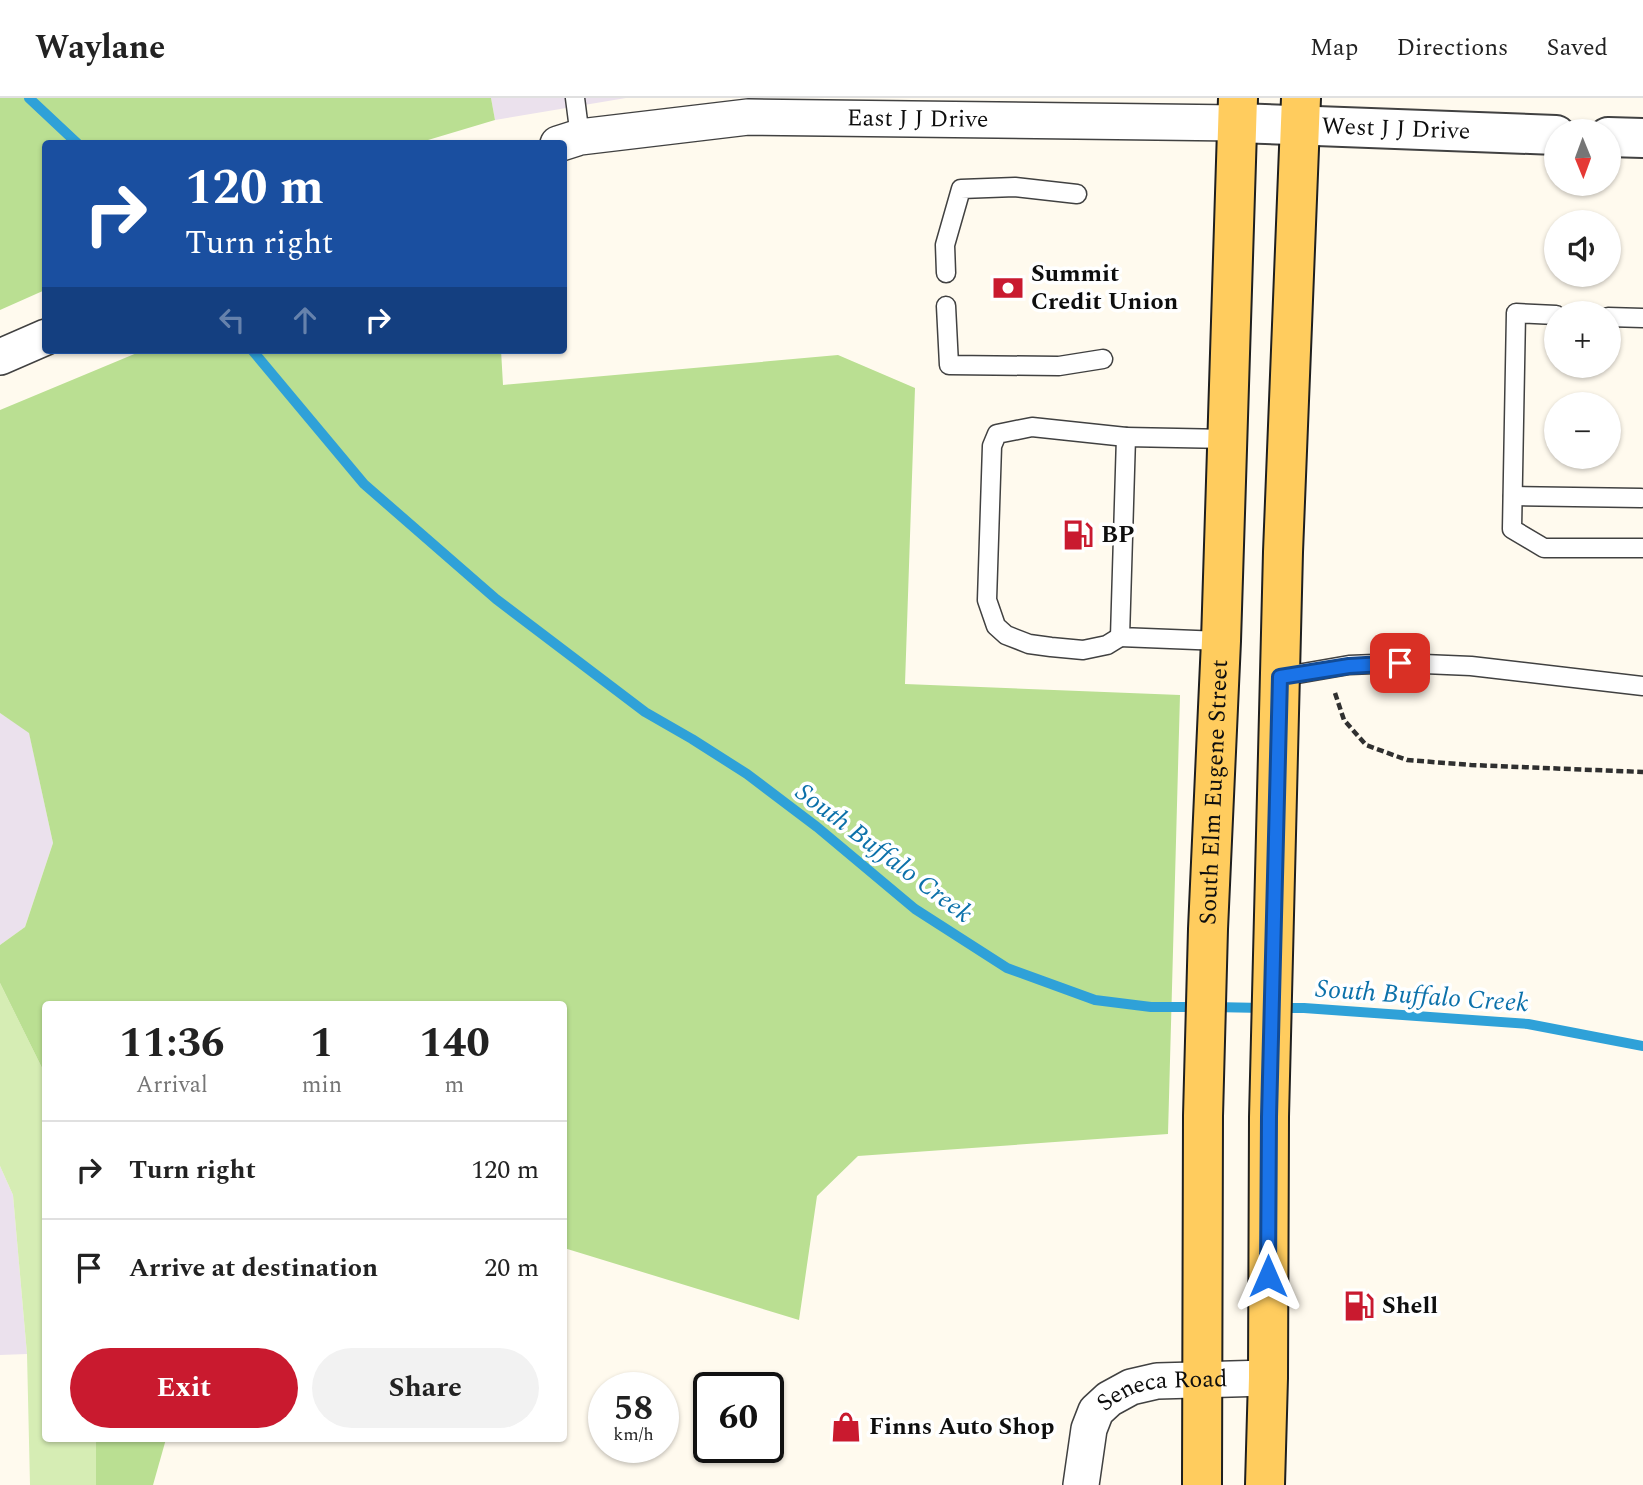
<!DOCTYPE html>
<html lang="en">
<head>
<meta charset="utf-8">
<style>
	body { margin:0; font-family:Spectral,serif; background:#f2f2f2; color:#222; height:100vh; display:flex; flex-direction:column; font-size:26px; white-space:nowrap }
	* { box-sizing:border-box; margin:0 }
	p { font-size:23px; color:#767676 }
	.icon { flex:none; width:38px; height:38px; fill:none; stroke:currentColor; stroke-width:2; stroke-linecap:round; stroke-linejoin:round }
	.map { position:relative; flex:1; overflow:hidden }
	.side { position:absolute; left:42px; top:903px; width:525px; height:441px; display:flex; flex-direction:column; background:#fff; border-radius:7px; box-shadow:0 2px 5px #0004 }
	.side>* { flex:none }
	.hud { position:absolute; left:42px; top:42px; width:525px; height:214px; border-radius:7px; box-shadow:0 2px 5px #0004; background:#1a4fa0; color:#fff; overflow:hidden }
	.needle { width:46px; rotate:179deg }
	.fabs { position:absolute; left:1544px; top:21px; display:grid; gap:14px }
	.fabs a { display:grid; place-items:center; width:77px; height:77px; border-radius:50%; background:#fff; box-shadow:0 2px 5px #0004; font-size:35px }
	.speed { position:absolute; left:588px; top:1274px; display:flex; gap:14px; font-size:35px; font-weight:700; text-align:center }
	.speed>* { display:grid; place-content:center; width:91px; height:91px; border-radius:50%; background:#fff; box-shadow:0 2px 5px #0004; line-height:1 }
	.speed small { font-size:18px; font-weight:400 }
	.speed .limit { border:4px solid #111; border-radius:10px; background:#fff; color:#111 }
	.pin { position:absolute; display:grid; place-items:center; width:60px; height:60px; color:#fff; margin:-30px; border-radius:14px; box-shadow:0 4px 10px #0006 }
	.me { position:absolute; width:77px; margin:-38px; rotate:0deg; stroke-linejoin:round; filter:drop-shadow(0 0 5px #0008) }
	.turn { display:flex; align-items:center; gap:24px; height:147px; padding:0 28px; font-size:32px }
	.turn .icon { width:91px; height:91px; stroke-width:2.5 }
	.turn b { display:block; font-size:49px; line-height:60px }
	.lanes { display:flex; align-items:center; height:66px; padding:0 28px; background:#0003; justify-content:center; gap:35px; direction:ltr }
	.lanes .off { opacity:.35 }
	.eta { display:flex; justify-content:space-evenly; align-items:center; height:119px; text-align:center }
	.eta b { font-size:42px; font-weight:700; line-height:49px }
	.button { display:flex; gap:14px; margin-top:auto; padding:14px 28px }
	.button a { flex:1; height:80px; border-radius:42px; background:#c91a2f; color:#fff; font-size:28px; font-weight:700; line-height:80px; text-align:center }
	.button a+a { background:#f2f2f2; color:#222 }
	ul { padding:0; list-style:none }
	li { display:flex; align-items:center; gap:21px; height:98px; padding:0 28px; border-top:2px solid #e0e0e0 }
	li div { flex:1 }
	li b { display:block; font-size:26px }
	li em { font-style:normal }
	header { display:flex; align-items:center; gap:42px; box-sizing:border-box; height:98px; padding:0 35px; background:#fff; border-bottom:2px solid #e0e0e0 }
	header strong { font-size:33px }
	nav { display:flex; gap:38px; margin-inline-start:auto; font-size:24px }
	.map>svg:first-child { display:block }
	.industrial { fill:#ebe1ed }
	.green { fill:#d6edb4 }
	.forest { fill:#badf92 }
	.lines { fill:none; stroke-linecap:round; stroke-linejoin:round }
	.stream { stroke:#2fa1d8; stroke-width:10 }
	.service-casing { stroke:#414141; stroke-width:21 }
	.minor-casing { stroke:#414141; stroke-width:38 }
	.tertiary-casing { stroke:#414141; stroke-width:42 }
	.primary-casing { stroke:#1f1f1f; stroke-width:42 }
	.path { stroke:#303030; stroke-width:4.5; stroke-dasharray:7 3.5; stroke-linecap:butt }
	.service { stroke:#fff; stroke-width:18 }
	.minor { stroke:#fff; stroke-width:35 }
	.tertiary { stroke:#fff; stroke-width:38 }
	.primary { stroke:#ffcc5e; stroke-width:38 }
	.route-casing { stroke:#114b97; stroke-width:18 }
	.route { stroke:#1a73e8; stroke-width:12 }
	.labels { text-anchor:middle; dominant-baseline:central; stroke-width:7; stroke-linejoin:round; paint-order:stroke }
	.street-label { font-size:24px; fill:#0e0e0e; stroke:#fff }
	.poi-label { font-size:24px; font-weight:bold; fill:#0e0e0e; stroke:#fff; text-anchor:start }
	.water-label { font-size:26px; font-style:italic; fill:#0c71aa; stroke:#fff }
</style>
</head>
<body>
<header>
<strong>Waylane</strong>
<nav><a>Map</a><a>Directions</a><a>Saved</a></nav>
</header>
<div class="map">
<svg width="1643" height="1387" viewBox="0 0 1643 1387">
	<rect width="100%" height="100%" fill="#fffaee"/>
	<!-- industrial -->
	<g class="industrial">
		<polygon points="491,0 626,0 495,22"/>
		<polygon points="0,615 29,634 53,745 25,829 0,847"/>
		<polygon points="0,1068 13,1097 27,1256 0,1257"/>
	</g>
	<!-- green -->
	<polygon class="green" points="0,885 45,976 46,1340 96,1341 96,1387 30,1387 27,1256 13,1097 0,1068"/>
	<!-- forest -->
	<g class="forest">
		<polygon points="0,0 491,0 495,22 418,45 46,46 45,192 0,212"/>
		<polygon points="144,252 501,252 503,287 838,257 915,290 905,586 1180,597 1168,1036 858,1058 817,1098 799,1222 564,1150 564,906 46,906 45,976 0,885 0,847 25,829 53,745 29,635 0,615 0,312"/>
		<polygon points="96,1341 166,1341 153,1387 96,1387"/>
	</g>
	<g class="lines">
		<!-- stream -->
		<g class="stream">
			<polyline points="29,0 78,46"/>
			<polyline points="252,252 364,386 496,501 645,614 692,641 747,676 817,729 915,811 1007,870 1095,902 1151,909 1197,909"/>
			<polyline points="1212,909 1264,910"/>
			<polyline points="1279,910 1304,910 1528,926 1643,948"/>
		</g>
		<!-- service casing -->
		<g class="service-casing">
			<g id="service">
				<polyline points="575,0 580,39"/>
				<polyline points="946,175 945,147 961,91 1015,89 1077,96"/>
				<polyline points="946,208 949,267 1059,268 1103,261"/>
				<polyline points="1556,217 1516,215 1512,431 1544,450 1643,450"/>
				<polyline points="1608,219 1643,220"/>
				<polyline points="1513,398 1641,400"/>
				<polyline points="1120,539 1107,547 1083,552 1051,549 1029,546 1006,537 996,528 987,502 992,348 997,336 1032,329 1126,339"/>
				<polyline points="1221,543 1120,539 1126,339 1228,341"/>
				<polyline points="1280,579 1349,567 1400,565 1471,568 1643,588"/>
			</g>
		</g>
		<!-- minor casing -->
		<g class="minor-casing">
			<g id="minor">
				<path id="s1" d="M 558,46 L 580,39 L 748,19 L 1237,25"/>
				<polyline points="0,259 46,239"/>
				<path id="s2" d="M 1081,1387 L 1089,1331 L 1096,1313 L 1109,1301 L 1131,1289 L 1157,1283 L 1268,1280"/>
			</g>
		</g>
		<!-- tertiary casing -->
		<g class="tertiary-casing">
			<g id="tertiary">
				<path id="s3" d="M 1237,25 L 1556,37"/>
				<polyline points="1608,39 1643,40"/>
			</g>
		</g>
		<!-- primary casing -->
		<g class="primary-casing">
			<g id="primary">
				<path id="s4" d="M 1202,1387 L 1203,1018 L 1208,831 L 1221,543 L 1238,0"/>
				<polyline points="1265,1387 1268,1280 1269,1019 1283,454 1301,0"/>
			</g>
		</g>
		<!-- path -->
		<polyline class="path" points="1335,595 1344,622 1366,647 1407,662 1471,667 1643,674"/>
		<!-- service -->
		<use href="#service" class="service"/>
		<!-- minor -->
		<use href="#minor" class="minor"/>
		<!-- tertiary -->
		<use href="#tertiary" class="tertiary"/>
		<!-- primary -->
		<use href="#primary" class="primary"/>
	</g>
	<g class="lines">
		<!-- route casing -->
		<g class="route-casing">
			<polyline id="route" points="1268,1178 1269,1019 1280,579 1349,568 1400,565"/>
		</g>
		<!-- route -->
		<use href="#route" class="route"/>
	</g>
	<!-- icons -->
	<defs>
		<g id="bank-bare" transform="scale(2.415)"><path d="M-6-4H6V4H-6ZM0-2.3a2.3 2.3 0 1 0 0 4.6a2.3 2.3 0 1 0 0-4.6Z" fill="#c91a2f" stroke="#fff" stroke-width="2.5" paint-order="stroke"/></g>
		<g id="fuel-bare" transform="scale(2.415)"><path d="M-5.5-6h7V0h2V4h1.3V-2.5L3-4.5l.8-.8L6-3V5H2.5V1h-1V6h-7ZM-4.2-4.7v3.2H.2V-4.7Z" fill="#c91a2f" stroke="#fff" stroke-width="2.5" paint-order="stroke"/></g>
		<g id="shop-bare" transform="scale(2.415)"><path d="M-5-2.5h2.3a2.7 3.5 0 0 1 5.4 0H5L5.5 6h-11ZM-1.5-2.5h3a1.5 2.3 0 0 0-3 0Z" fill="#c91a2f" stroke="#fff" stroke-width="2.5" paint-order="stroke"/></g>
	</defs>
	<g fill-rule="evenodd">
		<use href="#bank-bare" x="1008" y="190"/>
		<use href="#fuel-bare" x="1078" y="437"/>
		<use href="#fuel-bare" x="1359" y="1208"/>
		<use href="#shop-bare" x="846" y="1329"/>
	</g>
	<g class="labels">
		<!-- street labels -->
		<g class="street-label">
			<text stroke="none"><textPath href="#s1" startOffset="362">East J J Drive</textPath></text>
			<text stroke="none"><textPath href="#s3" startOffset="159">West J J Drive</textPath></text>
			<text stroke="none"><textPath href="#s4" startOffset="693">South Elm Eugene Street</textPath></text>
			<text stroke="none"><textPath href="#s2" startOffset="149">Seneca Road</textPath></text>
		</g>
		<!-- poi labels -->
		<g class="poi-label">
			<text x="1031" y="176">Summit<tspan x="1031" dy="28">Credit Union</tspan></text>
			<text x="1101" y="437">BP</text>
			<text x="1382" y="1208">Shell</text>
			<text x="869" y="1329">Finns Auto Shop</text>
		</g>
		<!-- water labels -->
		<g class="water-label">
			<text transform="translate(884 755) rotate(37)">South Buffalo Creek</text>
			<text transform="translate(1422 898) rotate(4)">South Buffalo Creek</text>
		</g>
	</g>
</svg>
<div class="fabs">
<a><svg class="needle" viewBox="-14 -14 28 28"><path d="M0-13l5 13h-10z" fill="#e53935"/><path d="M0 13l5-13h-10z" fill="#767676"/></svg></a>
<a><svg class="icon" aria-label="sound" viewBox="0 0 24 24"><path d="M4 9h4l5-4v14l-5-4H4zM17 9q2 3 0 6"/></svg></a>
<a>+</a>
<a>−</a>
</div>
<div class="speed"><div>58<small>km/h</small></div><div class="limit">60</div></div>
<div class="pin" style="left:1400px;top:565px;background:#d93025"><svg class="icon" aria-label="arrive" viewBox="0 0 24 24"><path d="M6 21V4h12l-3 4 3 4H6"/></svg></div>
<svg class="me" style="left:1268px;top:1178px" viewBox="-20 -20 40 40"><path d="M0-17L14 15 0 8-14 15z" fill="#1a73e8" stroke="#fff" stroke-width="4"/></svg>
<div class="hud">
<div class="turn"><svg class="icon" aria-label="right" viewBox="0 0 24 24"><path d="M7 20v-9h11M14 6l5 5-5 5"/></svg><div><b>120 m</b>Turn right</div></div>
<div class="lanes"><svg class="icon off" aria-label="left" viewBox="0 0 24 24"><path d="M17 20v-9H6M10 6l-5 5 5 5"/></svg><svg class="icon off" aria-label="ahead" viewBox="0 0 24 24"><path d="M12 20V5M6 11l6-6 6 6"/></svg><svg class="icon" aria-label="right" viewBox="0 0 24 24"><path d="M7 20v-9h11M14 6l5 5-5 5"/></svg></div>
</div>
<section class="side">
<div class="eta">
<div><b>11:36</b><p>Arrival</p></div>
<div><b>1</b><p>min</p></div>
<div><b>140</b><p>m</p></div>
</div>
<ul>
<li><svg class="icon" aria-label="right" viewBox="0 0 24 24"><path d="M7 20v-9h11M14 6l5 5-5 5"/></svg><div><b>Turn right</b></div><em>120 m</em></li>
<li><svg class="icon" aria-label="arrive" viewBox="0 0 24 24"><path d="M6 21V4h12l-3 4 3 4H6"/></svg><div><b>Arrive at destination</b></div><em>20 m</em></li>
</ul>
<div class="button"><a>Exit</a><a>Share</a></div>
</section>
</div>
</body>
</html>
